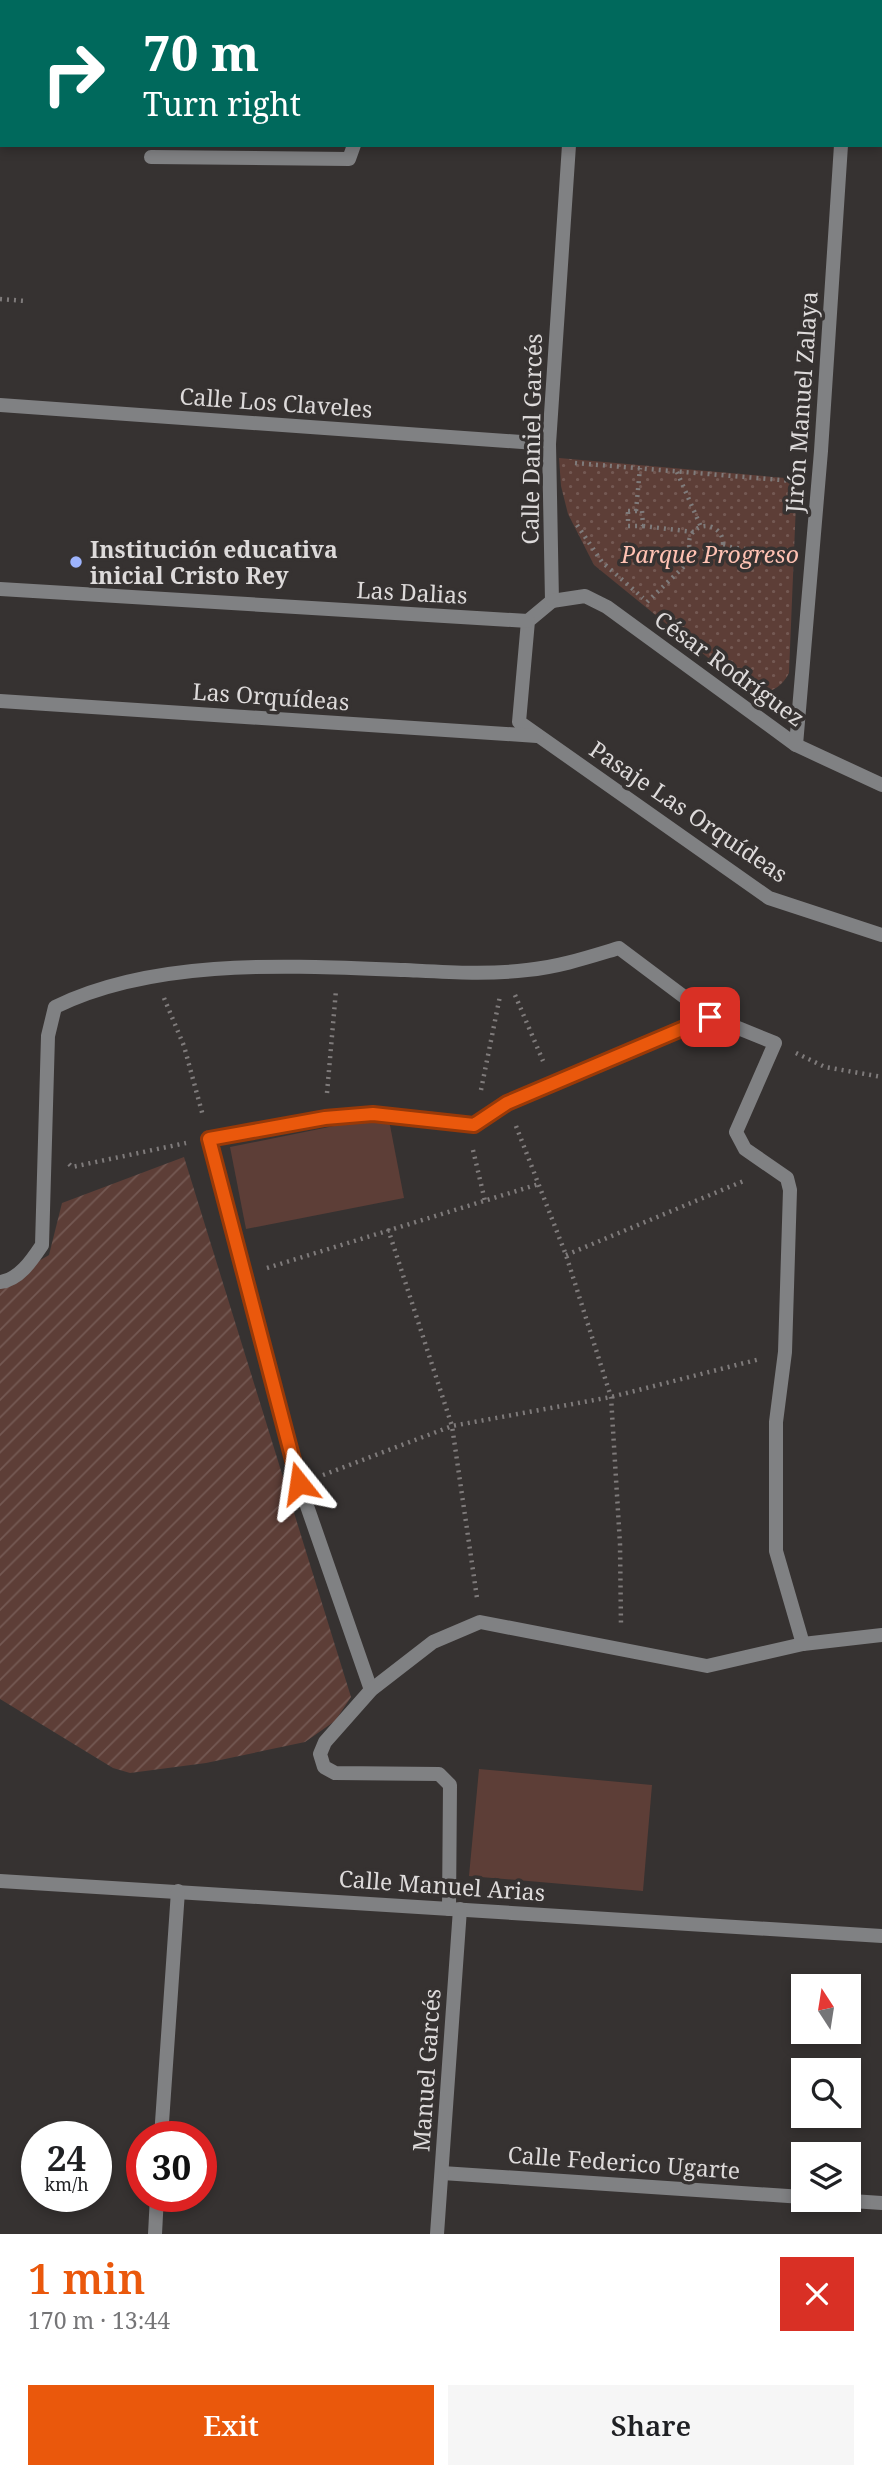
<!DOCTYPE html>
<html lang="en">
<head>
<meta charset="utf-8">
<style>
	body { margin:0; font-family:"Noto Serif",serif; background:#f6f6f6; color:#202124; height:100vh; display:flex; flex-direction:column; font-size:26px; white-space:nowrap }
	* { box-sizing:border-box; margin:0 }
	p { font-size:23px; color:#757577 }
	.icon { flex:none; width:38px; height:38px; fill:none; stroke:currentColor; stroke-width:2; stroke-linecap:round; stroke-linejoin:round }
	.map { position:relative; height:2234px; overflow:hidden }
	.sheet { display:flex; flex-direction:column; background:#fff; flex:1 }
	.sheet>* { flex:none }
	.banner { position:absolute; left:0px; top:0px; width:882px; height:147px; box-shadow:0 4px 10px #0003; background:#00695c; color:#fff; overflow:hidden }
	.needle { width:46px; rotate:348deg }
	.controls { position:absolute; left:791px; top:1974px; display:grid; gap:14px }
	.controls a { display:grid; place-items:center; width:70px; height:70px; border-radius:0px; background:#fff; box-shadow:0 4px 10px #0003; font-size:35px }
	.speed { position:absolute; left:21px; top:2121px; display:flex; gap:14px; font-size:35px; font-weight:700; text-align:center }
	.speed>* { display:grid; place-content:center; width:91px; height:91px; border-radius:50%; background:#fff; box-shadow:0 4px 10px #0003; line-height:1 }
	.speed small { font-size:18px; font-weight:400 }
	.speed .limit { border:10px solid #d22; background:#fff; color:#111 }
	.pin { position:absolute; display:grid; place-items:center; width:60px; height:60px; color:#fff; margin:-30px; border-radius:14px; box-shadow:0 4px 10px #0006 }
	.me { position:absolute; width:77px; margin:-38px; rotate:345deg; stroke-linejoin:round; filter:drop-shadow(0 0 5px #0008) }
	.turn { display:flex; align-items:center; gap:24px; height:147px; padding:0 28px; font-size:32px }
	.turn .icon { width:91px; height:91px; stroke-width:2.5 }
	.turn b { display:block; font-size:49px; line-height:60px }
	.round { display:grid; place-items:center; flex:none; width:74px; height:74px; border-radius:0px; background:#f6f6f6 }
	.headline { display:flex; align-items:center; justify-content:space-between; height:119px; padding:0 28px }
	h1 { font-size:42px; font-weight:600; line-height:52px; color:#ea580c }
	.primary-button { display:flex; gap:14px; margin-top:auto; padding:14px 28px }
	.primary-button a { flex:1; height:80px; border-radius:0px; background:#ea580c; color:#fff; font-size:28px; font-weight:600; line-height:80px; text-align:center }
	.primary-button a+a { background:#f6f6f6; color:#202124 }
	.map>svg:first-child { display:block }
	.park { fill:url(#park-dots) }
	.garden { fill:url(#garden-furrows) }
	.pitch { fill:#5d3e37 }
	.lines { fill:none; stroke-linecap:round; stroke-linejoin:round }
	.path { stroke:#7f7b7b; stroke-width:4.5; stroke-dasharray:2 5; stroke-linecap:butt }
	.minor { stroke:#808183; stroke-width:14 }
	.route-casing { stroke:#983908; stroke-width:18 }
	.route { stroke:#ea580c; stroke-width:12 }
	.poi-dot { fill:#9eb4fd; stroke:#363231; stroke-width:2.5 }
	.labels { text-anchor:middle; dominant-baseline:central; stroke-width:7; stroke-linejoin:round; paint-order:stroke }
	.street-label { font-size:23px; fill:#dddada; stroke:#363231 }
	.poi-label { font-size:23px; font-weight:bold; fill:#dddada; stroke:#363231; text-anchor:start }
	.park-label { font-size:23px; font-style:italic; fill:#ffc2b3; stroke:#363231 }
</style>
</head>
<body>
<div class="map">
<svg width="882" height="2234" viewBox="0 0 882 2234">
	<defs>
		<pattern id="park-dots" width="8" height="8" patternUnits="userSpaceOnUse" patternTransform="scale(1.75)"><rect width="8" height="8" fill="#5d3e37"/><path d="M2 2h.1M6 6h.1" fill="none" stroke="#745953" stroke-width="1.8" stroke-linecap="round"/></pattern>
		<pattern id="garden-furrows" width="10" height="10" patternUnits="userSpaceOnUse" patternTransform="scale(1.75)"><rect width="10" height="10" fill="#5d3e37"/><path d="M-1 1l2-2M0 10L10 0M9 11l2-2" fill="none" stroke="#745953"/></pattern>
	</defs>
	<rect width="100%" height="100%" fill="#363231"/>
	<!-- park -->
	<path class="park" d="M 559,458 L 797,479 L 789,673 C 780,691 762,698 744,687 L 594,565 L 568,514 L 561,486 Z"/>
	<!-- garden -->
	<polygon class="garden" points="184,1157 351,1697 335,1721 305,1742 206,1763 130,1773 113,1768 0,1699 0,1284 49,1255 62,1203"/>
	<!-- pitch -->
	<g class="pitch">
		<polygon points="388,1115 404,1198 246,1229 230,1147"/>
		<polygon points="479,1769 652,1785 643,1891 469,1876"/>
	</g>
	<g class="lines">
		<!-- path -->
		<g class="path">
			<polyline points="0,299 25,301"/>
			<polyline points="575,463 793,481"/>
			<polyline points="677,472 701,527"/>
			<polygon points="628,511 642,511 643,526 628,526"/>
			<polyline points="636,511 640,468"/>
			<polyline points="577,525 602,562 643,598"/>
			<polyline points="643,526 694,532"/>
			<circle cx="706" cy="543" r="17"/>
			<polyline points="723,546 789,555"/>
			<polyline points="647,602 695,556"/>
			<polyline points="515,995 543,1061"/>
			<polyline points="164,998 184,1046 203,1116"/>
			<polyline points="796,1053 825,1067 882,1077"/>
			<polyline points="481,1090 500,996"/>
			<polyline points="327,1093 336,990"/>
			<polyline points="516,1126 566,1255 611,1397 620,1544 621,1626"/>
			<polyline points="473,1150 485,1201"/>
			<polyline points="69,1164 72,1167 186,1143"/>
			<polyline points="388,1229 452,1426 477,1598"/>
			<polyline points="566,1255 746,1180"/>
			<polyline points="267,1268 539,1184"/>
			<polyline points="323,1475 452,1426 611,1397 760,1359"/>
		</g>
		<!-- minor -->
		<g class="minor">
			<polyline points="355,0 355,2"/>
			<polyline points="578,2 578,0"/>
			<polyline points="851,2 851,0"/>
			<polyline points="569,145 549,444 552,601 528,621 519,722 769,898 882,935"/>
			<polyline points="151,157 349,159 354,145"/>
			<polyline points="0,405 549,444"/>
			<polyline points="0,589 528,621"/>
			<polyline points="552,601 585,596 607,607 796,745 882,785"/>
			<polyline points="0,701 537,736"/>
			<polyline points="796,745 821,451 841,145"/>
			<path d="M 0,1282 C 19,1280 32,1260 42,1245 L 48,1036 L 55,1007 C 157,957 293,966 405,970 C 445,972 487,975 527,970 C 559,967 589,957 619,948 L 711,1017 L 775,1043 L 736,1132 L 745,1149 L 787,1178 L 790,1190 L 785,1352 L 776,1422 L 776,1551 L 803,1644"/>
			<polyline points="371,1690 299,1483 209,1139 325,1118 373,1114 474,1125 507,1103 711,1017"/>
			<polyline points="0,1881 882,1936"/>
			<polyline points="449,1909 450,1785 439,1774 335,1773 324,1767 320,1754 325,1742 371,1690 433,1642 480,1622 707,1666 803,1644 882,1635"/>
			<polyline points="161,2137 178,1891"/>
			<polyline points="442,2173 803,2197"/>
			<polyline points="837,2200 882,2203"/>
			<polyline points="155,2234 157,2196"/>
			<polyline points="437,2234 460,1909"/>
		</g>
	</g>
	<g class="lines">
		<!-- route casing -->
		<g class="route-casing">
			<polyline id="route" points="299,1483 209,1139 325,1118 373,1114 474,1125 507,1103 710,1017"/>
		</g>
		<!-- route -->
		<use href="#route" class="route"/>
	</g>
	<!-- markers -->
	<circle class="poi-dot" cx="76" cy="562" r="7"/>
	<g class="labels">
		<!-- street labels -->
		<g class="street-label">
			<text transform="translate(276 402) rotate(4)">Calle Los Claveles</text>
			<text transform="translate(801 402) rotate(-86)">Jirón Manuel Zalaya</text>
			<text transform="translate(531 439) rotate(-89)">Calle Daniel Garcés</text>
			<text transform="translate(412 592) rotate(3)">Las Dalias</text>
			<text transform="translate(730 668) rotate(36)">César Rodríguez</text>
			<text transform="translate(271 696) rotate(4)">Las Orquídeas</text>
			<text transform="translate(689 811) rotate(34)">Pasaje Las Orquídeas</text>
			<text transform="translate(442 1885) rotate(4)">Calle Manuel Arias</text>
			<text transform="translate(426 2070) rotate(-86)">Manuel Garcés</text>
			<text transform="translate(624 2162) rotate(4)">Calle Federico Ugarte</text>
		</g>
		<!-- poi labels -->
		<g class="poi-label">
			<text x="90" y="549">Institución educativa<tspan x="90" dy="26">inicial Cristo Rey</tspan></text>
		</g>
		<!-- park labels -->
		<g class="park-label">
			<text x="710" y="554">Parque Progreso</text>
		</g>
	</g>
</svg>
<div class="controls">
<a><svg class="needle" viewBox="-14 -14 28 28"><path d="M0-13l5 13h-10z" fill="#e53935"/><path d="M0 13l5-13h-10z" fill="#757577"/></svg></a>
<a><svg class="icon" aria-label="search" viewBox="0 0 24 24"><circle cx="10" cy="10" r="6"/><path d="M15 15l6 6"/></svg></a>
<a><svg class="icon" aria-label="layers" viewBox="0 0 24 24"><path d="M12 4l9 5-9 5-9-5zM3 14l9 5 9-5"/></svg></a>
</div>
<div class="speed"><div>24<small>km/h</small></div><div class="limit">30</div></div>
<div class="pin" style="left:710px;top:1017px;background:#d93025"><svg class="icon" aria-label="arrive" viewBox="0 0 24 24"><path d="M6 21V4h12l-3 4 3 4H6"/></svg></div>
<svg class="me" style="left:299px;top:1483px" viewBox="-20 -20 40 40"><path d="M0-17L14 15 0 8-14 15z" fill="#ea580c" stroke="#fff" stroke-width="4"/></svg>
<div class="banner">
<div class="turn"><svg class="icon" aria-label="right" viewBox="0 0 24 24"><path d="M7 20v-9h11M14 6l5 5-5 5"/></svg><div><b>70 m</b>Turn right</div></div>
</div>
</div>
<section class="sheet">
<div class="headline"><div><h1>1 min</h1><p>170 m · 13:44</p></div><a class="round" style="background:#d93025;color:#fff"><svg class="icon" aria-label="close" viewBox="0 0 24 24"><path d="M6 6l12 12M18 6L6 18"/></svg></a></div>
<div class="primary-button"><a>Exit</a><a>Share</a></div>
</section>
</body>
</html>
